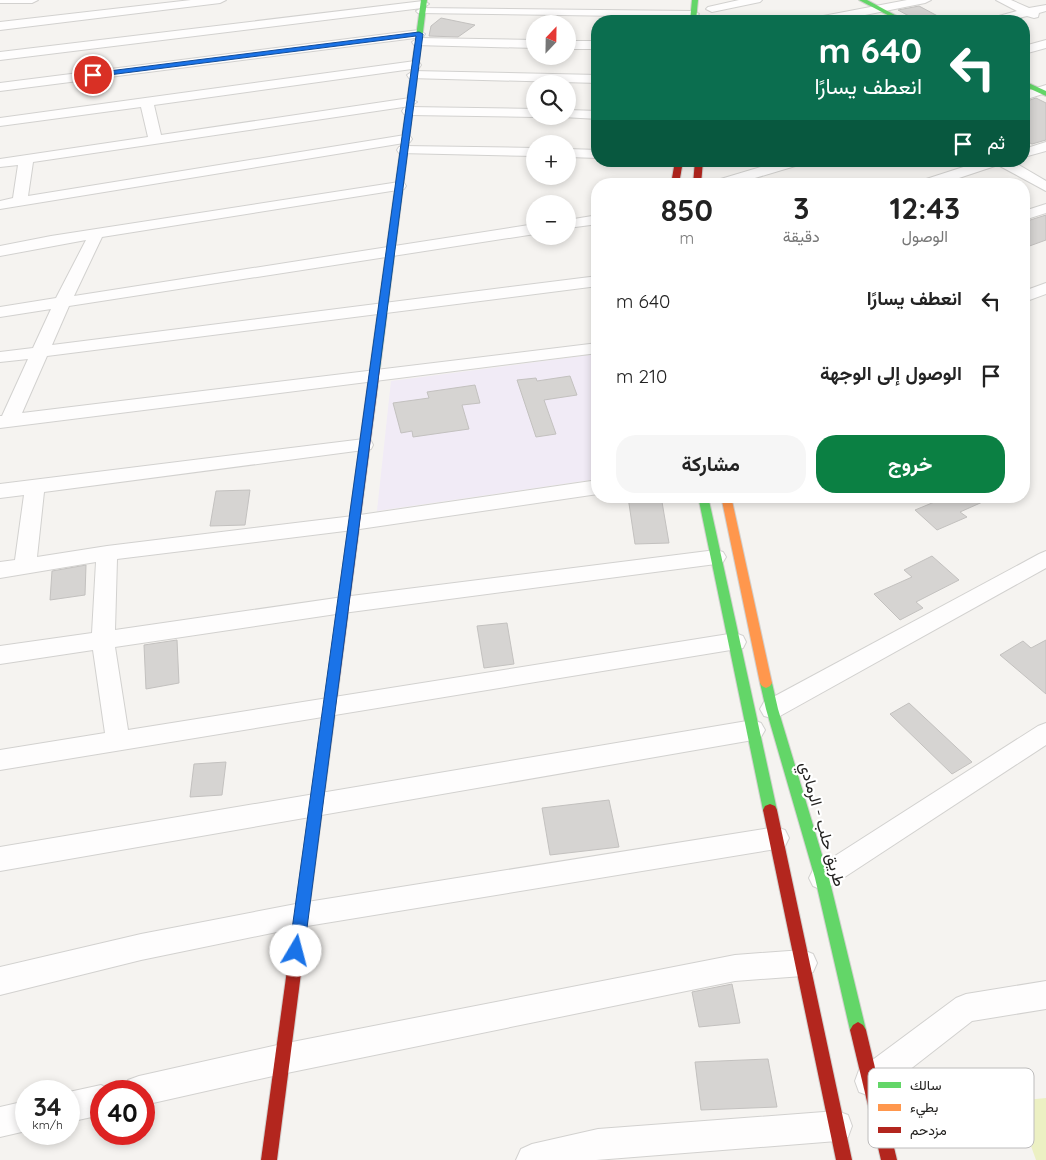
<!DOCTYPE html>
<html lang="ar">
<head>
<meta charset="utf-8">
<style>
	body { margin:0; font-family:Quicksand,Vazirmatn,sans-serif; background:#f6f6f6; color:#222; direction:rtl; height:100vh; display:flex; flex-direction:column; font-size:19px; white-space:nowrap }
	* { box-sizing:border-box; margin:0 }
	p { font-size:16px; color:#767676 }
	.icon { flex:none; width:28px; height:28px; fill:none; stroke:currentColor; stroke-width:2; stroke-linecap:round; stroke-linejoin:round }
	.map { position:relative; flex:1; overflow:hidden; direction:ltr }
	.drawer { position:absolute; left:591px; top:178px; width:439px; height:325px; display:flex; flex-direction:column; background:#fff; border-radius:20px; box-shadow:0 2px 8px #0003; direction:rtl }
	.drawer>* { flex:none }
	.guide { position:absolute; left:591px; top:15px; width:439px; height:152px; border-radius:20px; box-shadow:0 2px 8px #0003; direction:rtl; background:#0b6e4f; color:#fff; overflow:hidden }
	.needle { width:32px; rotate:22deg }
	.controls { position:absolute; left:526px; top:15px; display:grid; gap:10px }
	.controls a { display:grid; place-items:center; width:50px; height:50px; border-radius:50%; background:#fff; box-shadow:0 2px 8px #0003; font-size:25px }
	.speed { position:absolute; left:15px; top:1080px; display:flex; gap:10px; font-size:25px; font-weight:700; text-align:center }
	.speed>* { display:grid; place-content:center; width:65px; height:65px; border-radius:50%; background:#fff; box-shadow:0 2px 8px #0003; line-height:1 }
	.speed small { font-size:12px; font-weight:400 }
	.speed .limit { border:8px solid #d22; background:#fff; color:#111 }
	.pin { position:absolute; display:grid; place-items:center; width:42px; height:42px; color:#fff; margin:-21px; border:2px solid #fff; border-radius:50%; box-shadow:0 1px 5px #0007 }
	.me { position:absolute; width:55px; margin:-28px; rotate:8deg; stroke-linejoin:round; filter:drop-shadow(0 0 4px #0008) }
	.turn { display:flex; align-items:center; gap:18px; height:105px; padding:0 25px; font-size:22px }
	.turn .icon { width:65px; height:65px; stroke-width:2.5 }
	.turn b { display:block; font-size:35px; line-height:42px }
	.then { display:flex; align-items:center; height:48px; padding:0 25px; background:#0003; gap:10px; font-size:19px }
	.eta { display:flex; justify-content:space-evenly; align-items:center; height:85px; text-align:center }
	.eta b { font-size:30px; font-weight:700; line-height:35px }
	.action { display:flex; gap:10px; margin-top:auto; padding:10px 25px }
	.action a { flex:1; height:58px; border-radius:20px; background:#0b8043; color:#fff; font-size:20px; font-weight:700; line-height:58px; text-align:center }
	.action a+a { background:#f6f6f6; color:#222 }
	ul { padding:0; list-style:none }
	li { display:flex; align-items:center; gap:15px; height:75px; padding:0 25px }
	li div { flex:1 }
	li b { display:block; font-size:19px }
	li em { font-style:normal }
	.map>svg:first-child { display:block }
	.education { fill:#f1ebf6 }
	.green { fill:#ecf0c3 }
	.building { fill:#d6d4d2; stroke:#c3c1bf }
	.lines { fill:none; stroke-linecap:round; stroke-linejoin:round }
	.street-casing { stroke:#d2d1cf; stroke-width:2 }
	.fast-casing { stroke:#d2d1cf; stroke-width:2 }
	.slow-casing { stroke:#d2d1cf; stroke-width:2 }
	.jam-casing { stroke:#d2d1cf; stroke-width:2 }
	.street { fill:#fefdfd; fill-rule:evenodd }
	.fast { fill:#63d668; fill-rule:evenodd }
	.slow { fill:#ff974d; fill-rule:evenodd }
	.jam { fill:#b3261e; fill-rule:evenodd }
	.route { fill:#1a73e8; stroke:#114b97 }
	.labels { text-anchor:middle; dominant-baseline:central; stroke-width:4.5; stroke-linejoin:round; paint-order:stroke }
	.street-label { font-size:16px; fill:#22211f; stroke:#fff }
	.key { fill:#fff; stroke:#bdbcbc; stroke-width:1 }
	.key-label { font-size:14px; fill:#22211f }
</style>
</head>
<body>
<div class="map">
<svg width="1046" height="1160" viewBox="0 0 1046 1160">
	<rect width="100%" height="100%" fill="#f5f3f0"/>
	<!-- education -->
	<polygon class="education" points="597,354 597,479 377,511 391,381"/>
	<!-- green -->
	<polygon class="green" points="1046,1098 1046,1160 1036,1160 1015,1101"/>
	<!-- building -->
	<g class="building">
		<polygon points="919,6 947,21 918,21 898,10"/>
		<polygon points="441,18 475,25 458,37 429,36 431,26"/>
		<polygon points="1036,98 1046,103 1046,140 1032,144 1024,140 1024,102"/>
		<polygon points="1046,215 1046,240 1024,248 1024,222"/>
		<polygon points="570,376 577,395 544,400 556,434 536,437 517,380 536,378 537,381"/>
		<polygon points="475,385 480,403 462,405 469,429 413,437 412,431 401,433 393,403 429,398 427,392"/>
		<polygon points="250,490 245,525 210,526 216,491"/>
		<polygon points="661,496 669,543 635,544 628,497"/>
		<polygon points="949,496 996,496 960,512 967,517 937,530 915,510"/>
		<polygon points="932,556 959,580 916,602 923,608 900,620 874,594 912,577 904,570"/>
		<polygon points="86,565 85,595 50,600 52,571"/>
		<polygon points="507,623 514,664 484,668 477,626"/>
		<polygon points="177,640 179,683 146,689 144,645"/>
		<polygon points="1046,640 1046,694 1000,655 1023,641 1031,648"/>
		<polygon points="909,703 972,762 952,774 890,714"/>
		<polygon points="226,762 222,795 190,797 194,764"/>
		<polygon points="609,800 619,847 550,855 542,808"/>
		<polygon points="732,984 740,1023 699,1027 692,992"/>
		<polygon points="768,1059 777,1107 701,1110 695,1062"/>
	</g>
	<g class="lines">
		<!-- street casing -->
		<g class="street-casing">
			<g id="street">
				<polygon points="0,0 38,0 32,3 0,3"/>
				<polygon points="191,0 226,0 220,3 0,30 0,22"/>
				<polygon points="739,0 762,0 760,2 712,12 706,9 708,7"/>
				<polygon points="907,0 931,0 925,3 835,21 812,21 818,17"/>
				<polygon points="996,0 1011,0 1029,8 1046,5 1046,11 1039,13 1038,17 1034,18 1027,16 1006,21 986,21 988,19 1017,11"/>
				<polygon points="423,1 429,4 422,8 693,11 699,14 693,17 418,13 416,11 422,8 0,60 0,52"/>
				<polygon points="419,30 425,34 423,37 0,91 0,83"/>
				<polygon points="418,38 535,40 535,48 414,45 412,42"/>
				<polygon points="1046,40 1046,48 1024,54 1024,46"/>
				<rect x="568" y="41" width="30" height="8"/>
				<polygon points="415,61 419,62 421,65 419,68 154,105 161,135 410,98 417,102 410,106 33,162 28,196 405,135 410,136 412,139 410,142 0,209 0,201 13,198 18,165 0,167 0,159 148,137 141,107 0,126 0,118"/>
				<polygon points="413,71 598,75 598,83 409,78 407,75"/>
				<polygon points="1046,85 1046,93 1024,100 1024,92"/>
				<polygon points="409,107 535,109 535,116 538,116 535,117 409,115 404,114 402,111 404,108"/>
				<polygon points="568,110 598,111 598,119 563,117 568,116"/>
				<polygon points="1046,142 1046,151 1024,157 1024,149"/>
				<polygon points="404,146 535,148 535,156 399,153 397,150 399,147"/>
				<polygon points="568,149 598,150 598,158 568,157"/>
				<polygon points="781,161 804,161 802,164 735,184 712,184 714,181"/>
				<polygon points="982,161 1012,161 1046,181 1046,191 998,165 941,184 918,184 920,181"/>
				<polygon points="399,182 404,183 406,186 404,189 102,237 74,296 535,224 535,234 69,306 52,345 598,276 598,286 47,356 22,413 598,343 598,353 0,428 0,416 2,416 28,359 0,362 0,352 33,348 51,309 0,317 0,307 56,298 86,240 0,256 0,246 51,236"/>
				<polygon points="1046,204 1046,213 1024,220 1024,211"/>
				<polygon points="598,215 598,224 568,228 568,220"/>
				<polygon points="1046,283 1046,294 1024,302 1024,291"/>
				<polygon points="364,439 371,441 373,445 371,449 44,492 37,557 107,546 353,516 598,480 598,494 353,530 117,559 115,630 343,597 716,550 723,552 726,557 723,562 716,564 343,613 115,647 128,730 735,633 743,636 746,642 743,648 0,770 0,750 105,733 93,650 0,664 0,646 92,633 96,562 0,578 0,562 15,560 24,495 0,498 0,484"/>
				<polygon points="1046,551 1046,568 780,716 772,718 764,716 760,709 764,702 1039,554"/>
				<polygon points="753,720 761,723 765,730 761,737 753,740 0,871 0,847"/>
				<polygon points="1046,723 1046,745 831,886 822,890 813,886 809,878 813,870 1038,726"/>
				<polygon points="776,827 785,830 789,838 785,846 776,849 301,927 141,960 0,995 0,967 141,934 301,903"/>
				<polygon points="803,950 813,954 817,963 813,972 803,976 735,981 282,1074 144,1105 144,1091 124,1091 128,1080 139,1076 282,1044 735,955"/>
				<polygon points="1046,981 1046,1009 972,1021 881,1092 870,1096 859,1092 855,1081 859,1070 956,998 966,994"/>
				<polygon points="101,1085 112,1091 101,1091 101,1115 69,1122 69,1092"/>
				<polygon points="26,1101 26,1131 0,1137 0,1107"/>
				<polygon points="837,1111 848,1115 852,1126 848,1137 837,1141 596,1160 516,1160 521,1149 532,1144 598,1129"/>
			</g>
		</g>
		<!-- fast casing -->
		<g class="fast-casing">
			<g id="fast">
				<polygon points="421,0 427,0 380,368 375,371 370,368"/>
				<polygon points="692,0 698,0 696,21 690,21"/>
				<polygon points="859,0 867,0 906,21 899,21"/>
				<polygon points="1024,81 1046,91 1046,96 1024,86"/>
				<polygon points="698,496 708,496 777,810 775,814 770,816 765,814 763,810"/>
				<polygon points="766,678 770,680 772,683 778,709 829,878 866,1030 863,1035 858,1038 853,1035 850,1030 815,878 766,709 760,683 762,680"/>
			</g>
		</g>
		<!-- slow casing -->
		<g class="slow-casing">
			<g id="slow">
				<polygon points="721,496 731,496 772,683 770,686 766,688 762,686 760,683"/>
				<polygon points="333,678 337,680 339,683 308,919 306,924 301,926 296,924 294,919 327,683 329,680"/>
			</g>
		</g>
		<!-- jam casing -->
		<g class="jam-casing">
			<g id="jam">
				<polygon points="675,161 683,161 679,184 671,184"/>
				<polygon points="695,161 703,161 701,184 693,184"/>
				<polygon points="375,365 380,368 339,683 337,686 333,688 329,686 327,683 370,368"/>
				<polygon points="770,804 775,806 777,810 852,1160 836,1160 763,810 765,806"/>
				<polygon points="301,912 306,914 308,919 277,1160 261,1160 294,919 296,914"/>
				<polygon points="858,1022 863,1025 866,1030 897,1160 881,1160 850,1030 853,1025"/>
			</g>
		</g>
		<!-- street -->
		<use href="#street" class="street"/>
		<!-- fast -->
		<use href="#fast" class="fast"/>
		<!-- slow -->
		<use href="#slow" class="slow"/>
		<!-- jam -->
		<use href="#jam" class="jam"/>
	</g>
	<!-- route -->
	<polygon class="route" points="419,32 423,34 304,951 302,956 296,958 291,956 289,951 416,36 93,77 89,75 93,73"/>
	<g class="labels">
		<!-- street labels -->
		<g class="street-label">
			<text transform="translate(823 824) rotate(74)">طريق حلب - الرمادي</text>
		</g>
	</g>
	<!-- legend -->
	<rect x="868" y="1068" width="166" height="80" rx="8" class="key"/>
	<rect x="878" y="1082" width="23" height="6" fill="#63d668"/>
	<rect x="878" y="1104" width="23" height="7" fill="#ff974d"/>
	<rect x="878" y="1127" width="23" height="6" fill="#b3261e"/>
	<g class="key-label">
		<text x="910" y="1090">سالك</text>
		<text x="910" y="1112">بطيء</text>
		<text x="910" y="1135">مزدحم</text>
	</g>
</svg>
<div class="controls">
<a><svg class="needle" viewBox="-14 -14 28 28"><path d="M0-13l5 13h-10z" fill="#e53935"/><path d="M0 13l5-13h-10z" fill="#767676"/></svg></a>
<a><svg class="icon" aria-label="search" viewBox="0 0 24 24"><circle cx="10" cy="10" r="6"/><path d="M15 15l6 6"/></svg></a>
<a>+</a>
<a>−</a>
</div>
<div class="speed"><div>34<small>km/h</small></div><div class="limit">40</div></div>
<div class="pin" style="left:93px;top:75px;background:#d93025"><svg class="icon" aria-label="arrive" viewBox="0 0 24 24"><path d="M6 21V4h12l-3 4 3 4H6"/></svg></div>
<svg class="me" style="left:296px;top:951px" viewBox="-20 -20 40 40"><circle r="19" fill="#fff"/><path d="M0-13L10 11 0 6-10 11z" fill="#1a73e8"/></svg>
<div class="guide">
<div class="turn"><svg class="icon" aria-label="left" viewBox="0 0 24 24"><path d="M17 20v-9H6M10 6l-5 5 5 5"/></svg><div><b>640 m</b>انعطف يسارًا</div></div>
<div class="then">ثم<svg class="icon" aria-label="arrive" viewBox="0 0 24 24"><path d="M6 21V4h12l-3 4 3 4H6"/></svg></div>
</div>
<section class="drawer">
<div class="eta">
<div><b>12:43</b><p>الوصول</p></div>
<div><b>3</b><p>دقيقة</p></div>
<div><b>850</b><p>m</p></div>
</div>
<ul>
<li><svg class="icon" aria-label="left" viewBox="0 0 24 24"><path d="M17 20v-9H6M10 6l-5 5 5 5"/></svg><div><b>انعطف يسارًا</b></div><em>640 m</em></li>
<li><svg class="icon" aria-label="arrive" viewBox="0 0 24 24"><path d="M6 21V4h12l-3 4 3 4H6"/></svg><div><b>الوصول إلى الوجهة</b></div><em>210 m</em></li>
</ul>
<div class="action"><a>خروج</a><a>مشاركة</a></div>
</section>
</div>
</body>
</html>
